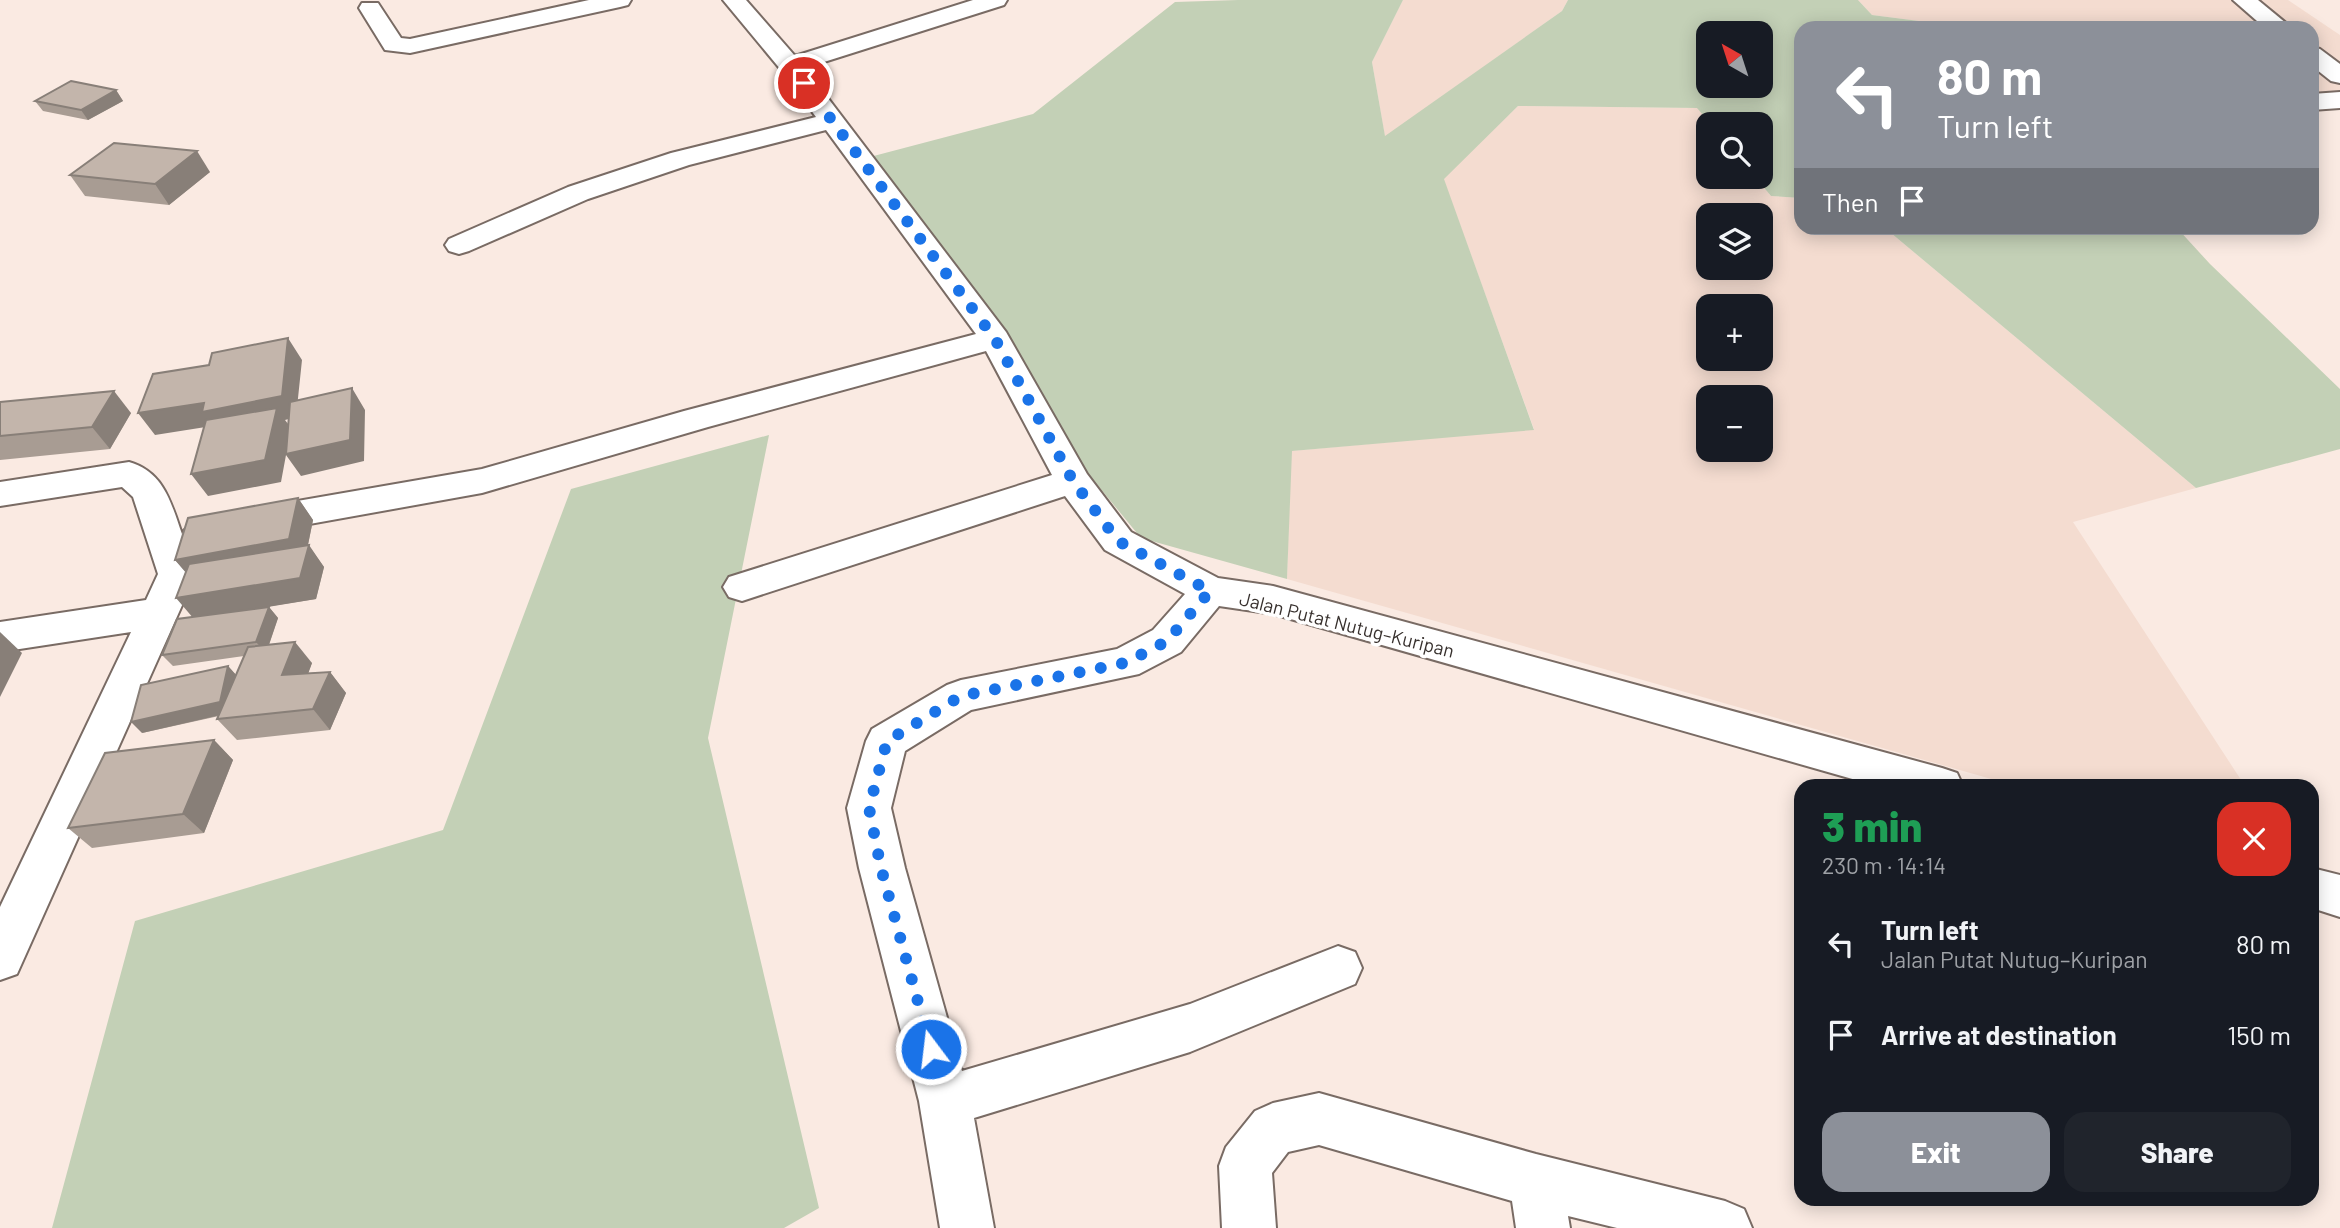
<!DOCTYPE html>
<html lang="en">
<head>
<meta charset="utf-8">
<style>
	body { margin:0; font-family:Barlow,sans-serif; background:#20242c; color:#f1f3f6; height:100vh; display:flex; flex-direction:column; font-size:26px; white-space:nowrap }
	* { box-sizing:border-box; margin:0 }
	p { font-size:23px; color:#9ea1a6 }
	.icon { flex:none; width:38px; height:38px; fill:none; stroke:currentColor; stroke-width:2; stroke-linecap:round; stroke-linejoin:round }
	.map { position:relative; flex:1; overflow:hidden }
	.drawer { position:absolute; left:1794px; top:779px; width:525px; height:427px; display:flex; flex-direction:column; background:#171b24; border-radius:21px; box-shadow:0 4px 18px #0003 }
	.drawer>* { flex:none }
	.guide { position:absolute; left:1794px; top:21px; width:525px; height:214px; border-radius:21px; box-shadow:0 4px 18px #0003; background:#8c9099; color:#fff; overflow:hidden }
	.needle { width:46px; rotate:321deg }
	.tools { position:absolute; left:1696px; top:21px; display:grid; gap:14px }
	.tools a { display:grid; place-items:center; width:77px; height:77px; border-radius:14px; background:#171b24; box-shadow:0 4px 18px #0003; font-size:35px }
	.pin { position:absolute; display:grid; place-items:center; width:60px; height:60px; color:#fff; margin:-30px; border:4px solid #fff; border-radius:50%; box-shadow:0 2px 7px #0007 }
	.me { position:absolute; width:77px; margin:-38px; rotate:345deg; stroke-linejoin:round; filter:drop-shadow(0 0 5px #0008) }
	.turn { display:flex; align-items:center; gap:24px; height:147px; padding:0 28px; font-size:32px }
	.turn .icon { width:91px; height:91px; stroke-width:2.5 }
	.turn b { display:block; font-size:49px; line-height:60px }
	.then { display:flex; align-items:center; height:66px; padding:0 28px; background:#0003; gap:14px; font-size:26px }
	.round { display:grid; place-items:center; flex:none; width:74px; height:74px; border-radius:21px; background:#20242c }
	.summary { display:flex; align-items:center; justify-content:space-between; height:119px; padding:0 28px }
	h1 { font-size:42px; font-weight:800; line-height:52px; color:#1e9e55 }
	.cta { display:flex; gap:14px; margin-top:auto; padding:14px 28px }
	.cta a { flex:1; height:80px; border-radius:21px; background:#8c9099; color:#fff; font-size:28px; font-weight:800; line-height:80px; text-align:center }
	.cta a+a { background:#20242c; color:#f1f3f6 }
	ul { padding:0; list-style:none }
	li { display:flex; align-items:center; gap:21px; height:91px; padding:0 28px }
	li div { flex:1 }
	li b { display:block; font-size:26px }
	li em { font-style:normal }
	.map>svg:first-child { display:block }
	.built { fill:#f4dcd0; fill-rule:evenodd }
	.green { fill:#c3d0b6; fill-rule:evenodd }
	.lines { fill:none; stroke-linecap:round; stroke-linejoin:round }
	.minor-casing { stroke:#796b64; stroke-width:4 }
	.minor { fill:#fff; fill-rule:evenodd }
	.wall { fill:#a89c93 }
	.shaded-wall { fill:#887f78 }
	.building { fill:#c3b5ab; stroke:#887f78; stroke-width:2 }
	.route { stroke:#1a73e8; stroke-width:12; stroke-dasharray:0 21.6 }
	.labels { text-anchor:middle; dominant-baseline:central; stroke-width:7; stroke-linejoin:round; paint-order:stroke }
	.street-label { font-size:19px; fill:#37302d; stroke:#fff }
</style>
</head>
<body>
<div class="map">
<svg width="2340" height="1228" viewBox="0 0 2340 1228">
	<rect width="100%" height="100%" fill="#faeae2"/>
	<!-- built -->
	<g class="built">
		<polygon points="1403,0 1568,0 1562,11 1385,137 1372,62"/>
		<polygon points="1858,0 2288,0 2340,35 2340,109 2312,111 2312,28 1936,28 1919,21 1872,15"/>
		<path d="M 1518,106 L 1698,108 L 1711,124 L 1708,124 L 1708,177 L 1755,177 L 1771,196 L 1801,198 L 1801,228 L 1885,228 L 2196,488 L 2073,522 L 2245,786 L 2016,786 L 1287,579 L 1291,451 L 1534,429 L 1443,178 ZM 1708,215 L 1760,215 L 1760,268 L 1708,268 ZM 1708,306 L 1760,306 L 1760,359 L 1708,359 ZM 1708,397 L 1760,397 L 1760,450 L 1708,450 Z"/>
	</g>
	<!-- green -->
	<g class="green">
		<path d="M 1238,0 L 1403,0 L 1372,62 L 1385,136 L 1562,11 L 1568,0 L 1858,0 L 1872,15 L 1919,21 L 1936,28 L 1801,28 L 1801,198 L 1771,196 L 1755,177 L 1760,177 L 1760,124 L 1711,124 L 1697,108 L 1518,106 L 1444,179 L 1534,430 L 1292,451 L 1287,579 L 1141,538 L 993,358 L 866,158 L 1033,114 L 1175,2 ZM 1708,33 L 1760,33 L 1760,86 L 1708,86 Z"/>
		<polygon points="1885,228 2177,228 2210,264 2340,389 2340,449 2196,488"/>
		<polygon points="769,435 708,738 819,1208 784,1228 52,1228 135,921 443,830 571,489"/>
	</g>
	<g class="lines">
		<!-- minor casing -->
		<g class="minor-casing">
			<g id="minor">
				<polygon points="589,0 631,0 628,5 620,7 410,53 385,50 359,8 362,3 378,3 401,38 410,39"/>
				<path d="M 723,0 L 746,0 L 795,56 L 973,0 L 1007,0 L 1004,5 L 805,68 L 1006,332 L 1087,474 L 1131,532 L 1218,578 L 1273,586 L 1942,768 L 1957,773 L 1963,786 L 1877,786 L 1273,614 L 1219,606 L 1181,652 L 1139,674 L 971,710 L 905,751 L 891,808 L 905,868 L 962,1071 L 1190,1004 L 1338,946 L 1355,952 L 1362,968 L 1355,984 L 1190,1052 L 974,1118 L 994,1228 L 940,1228 L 919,1101 L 859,868 L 847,808 L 866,741 L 872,729 L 947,685 L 961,680 L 1117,649 L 1153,630 L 1185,594 L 1105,550 L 1065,496 L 742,601 L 729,597 L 723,587 L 729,577 L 1052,475 L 986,351 L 708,427 L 482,493 L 221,540 L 211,546 L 196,574 L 17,974 L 0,980 L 0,907 L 131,632 L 0,652 L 0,622 L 146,600 L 158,574 L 133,497 L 122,487 L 0,506 L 0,482 L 129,462 C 164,472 171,503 182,534 C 188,523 200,519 211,516 L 482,469 L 684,411 L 976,334 L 826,130 L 689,165 L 588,199 L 469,251 L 459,254 L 449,251 L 445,245 L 449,239 L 568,187 L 671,153 L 816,117 L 781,70 Z"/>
				<polygon points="2233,0 2258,0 2292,28 2265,28"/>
				<polygon points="2312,47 2320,49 2340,64 2340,83 2331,81 2312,66"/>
				<polygon points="2340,92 2340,108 2312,110 2312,94"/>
				<polygon points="2312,868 2340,875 2340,917 2312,908"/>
				<polygon points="1319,1093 1536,1154 1725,1201 1744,1209 1752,1228 1617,1228 1568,1216 1570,1228 1516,1228 1512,1201 1319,1145 1288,1152 1272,1173 1276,1228 1222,1228 1219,1166 1226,1147 1255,1111 1273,1103"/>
			</g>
		</g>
		<!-- minor -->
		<use href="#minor" class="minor"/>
	</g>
	<!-- wall -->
	<g class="wall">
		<polygon points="116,90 123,101 88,120 43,111 35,101"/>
		<polygon points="210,172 169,205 85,196 70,175"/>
		<polygon points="0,402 131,413 110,449 0,460"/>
		<polygon points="298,498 313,520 308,545 324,567 316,599 265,607 269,607 278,618 269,645 312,663 308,673 330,672 346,693 330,730 237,740 217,719 219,716 142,733 228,666 236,675 244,656 173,666 162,655 192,617 186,572 175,560"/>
		<polygon points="214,740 233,760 204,833 92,848 68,828"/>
	</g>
	<!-- shaded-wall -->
	<g class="shaded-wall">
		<polygon points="116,90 123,101 88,120 81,110"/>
		<polygon points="197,151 210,172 169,205 155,184"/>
		<polygon points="288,338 302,360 296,417 285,420 292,429 352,388 365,410 364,461 301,476 286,455 281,482 208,496 191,474 212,426 155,435 138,413"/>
		<polygon points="114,391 131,413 110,449 92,427"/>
		<polygon points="298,498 313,520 305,559 309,545 324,567 316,599 194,619 176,598 193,581 175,560"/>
		<polygon points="269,607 278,618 266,653 256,642"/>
		<polygon points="0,632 22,653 0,697"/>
		<polygon points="295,642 312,663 300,696 282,675"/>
		<polygon points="228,666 237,676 229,713 142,733 131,722"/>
		<polygon points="330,672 346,693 330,730 313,709"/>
		<polygon points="214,740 233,760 204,833 183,814"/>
	</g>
	<!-- building -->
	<g class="building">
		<polygon points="71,81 116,90 81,110 35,101"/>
		<polygon points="114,143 197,151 155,184 70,175"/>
		<polygon points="288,338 282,396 202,412 204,403 138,413 153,374 209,365 212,353"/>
		<polygon points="352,388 350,440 286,454 290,402"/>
		<polygon points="114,391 92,427 0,436 0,402"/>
		<polygon points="277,408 265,460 191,474 206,420"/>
		<polygon points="298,498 289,539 175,560 188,518"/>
		<polygon points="309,545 300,578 176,598 189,564"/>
		<polygon points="269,607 256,642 162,655 177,619"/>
		<polygon points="295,642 282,675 330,672 313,709 217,719 248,647"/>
		<polygon points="228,666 220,702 131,722 141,685"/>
		<polygon points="214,740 183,814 68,828 105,753"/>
	</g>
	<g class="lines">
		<!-- route -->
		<polyline class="route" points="804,83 995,339 1073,481 1118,541 1210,591 1167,641 1125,663 961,696 887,741 869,808 881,868 931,1049"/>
	</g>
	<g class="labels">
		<!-- street labels -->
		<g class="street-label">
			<text transform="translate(1347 624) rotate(14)">Jalan Putat Nutug–Kuripan</text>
		</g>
	</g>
</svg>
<div class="tools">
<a><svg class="needle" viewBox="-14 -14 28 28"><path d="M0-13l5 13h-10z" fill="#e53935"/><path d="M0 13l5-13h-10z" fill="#9ea1a6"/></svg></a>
<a><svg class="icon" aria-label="search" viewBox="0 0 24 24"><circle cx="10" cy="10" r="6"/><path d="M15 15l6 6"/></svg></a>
<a><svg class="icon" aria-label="layers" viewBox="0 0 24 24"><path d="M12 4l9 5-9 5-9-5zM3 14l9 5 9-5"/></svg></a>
<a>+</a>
<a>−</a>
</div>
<div class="pin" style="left:804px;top:83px;background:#d93025"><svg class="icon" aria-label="arrive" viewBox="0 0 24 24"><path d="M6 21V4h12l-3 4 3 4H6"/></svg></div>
<svg class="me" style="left:931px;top:1049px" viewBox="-20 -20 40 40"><circle r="17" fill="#1a73e8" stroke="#fff" stroke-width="3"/><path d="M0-11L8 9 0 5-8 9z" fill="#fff"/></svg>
<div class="guide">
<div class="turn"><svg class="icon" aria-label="left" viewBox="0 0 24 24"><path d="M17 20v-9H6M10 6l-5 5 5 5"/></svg><div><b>80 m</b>Turn left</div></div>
<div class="then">Then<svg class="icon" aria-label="arrive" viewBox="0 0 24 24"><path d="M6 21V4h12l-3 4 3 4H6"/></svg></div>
</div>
<section class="drawer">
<div class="summary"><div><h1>3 min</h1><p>230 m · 14:14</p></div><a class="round" style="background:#d93025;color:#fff"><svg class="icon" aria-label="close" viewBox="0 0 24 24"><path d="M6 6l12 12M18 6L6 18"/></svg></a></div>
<ul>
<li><svg class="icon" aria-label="left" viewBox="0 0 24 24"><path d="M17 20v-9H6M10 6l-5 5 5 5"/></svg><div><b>Turn left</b><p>Jalan Putat Nutug–Kuripan</p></div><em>80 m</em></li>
<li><svg class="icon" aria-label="arrive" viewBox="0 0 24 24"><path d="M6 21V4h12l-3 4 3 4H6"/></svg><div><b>Arrive at destination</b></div><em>150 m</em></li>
</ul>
<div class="cta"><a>Exit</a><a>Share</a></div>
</section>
</div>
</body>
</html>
